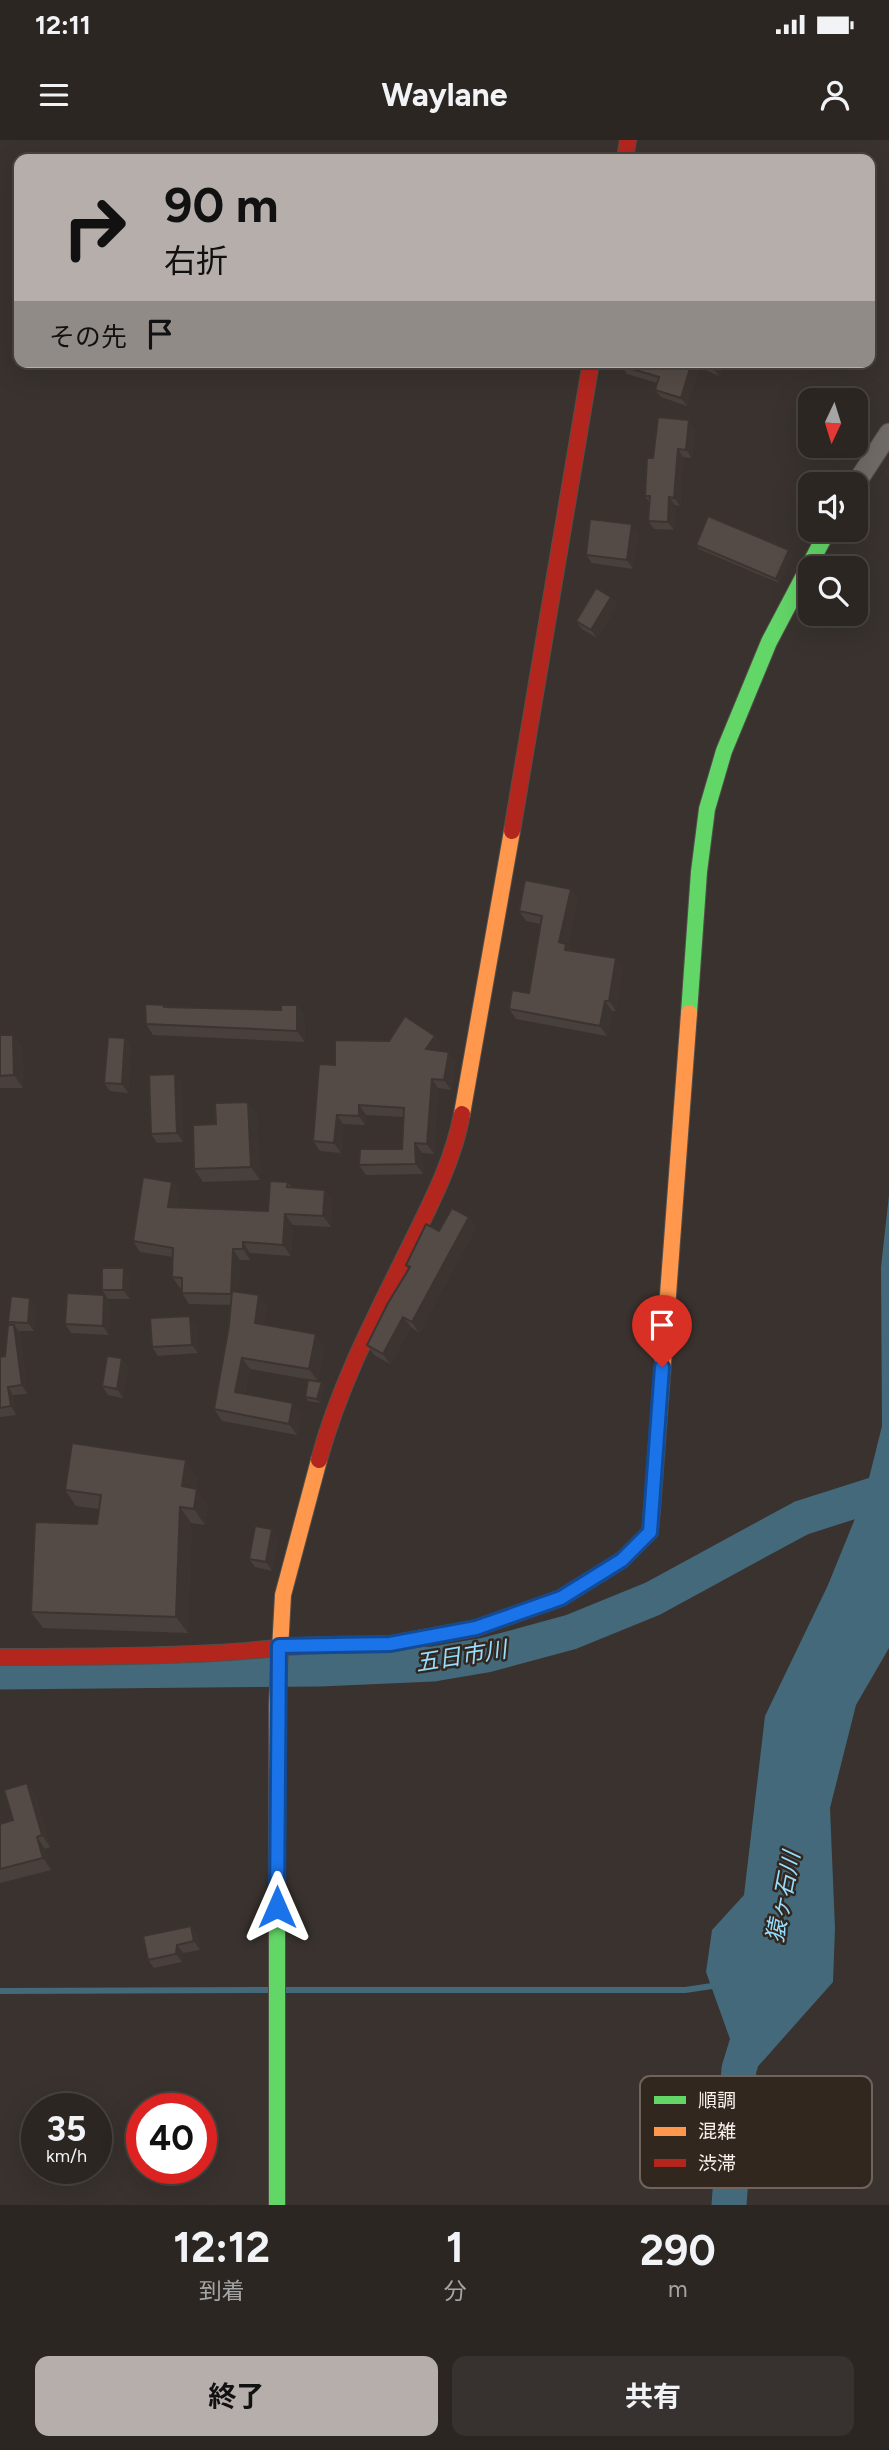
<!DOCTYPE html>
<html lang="ja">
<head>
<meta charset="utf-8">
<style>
	body { margin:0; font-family:Figtree,"Noto Sans JP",sans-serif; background:#37322f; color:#f1f3f6; height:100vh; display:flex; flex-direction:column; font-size:26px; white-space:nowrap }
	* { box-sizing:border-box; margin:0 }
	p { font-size:23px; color:#a6a5a5 }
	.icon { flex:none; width:38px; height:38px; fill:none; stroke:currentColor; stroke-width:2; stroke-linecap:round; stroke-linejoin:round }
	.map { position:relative; height:2065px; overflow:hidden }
	.sheet { display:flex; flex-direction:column; background:#2b2622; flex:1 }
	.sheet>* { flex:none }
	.top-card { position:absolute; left:14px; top:14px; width:861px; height:214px; border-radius:14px; box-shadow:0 7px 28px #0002,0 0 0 2px #474340; background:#b6aeaa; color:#111; overflow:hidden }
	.needle { width:46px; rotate:184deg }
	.tools { position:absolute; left:798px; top:248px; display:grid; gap:14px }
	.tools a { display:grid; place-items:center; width:70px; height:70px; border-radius:14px; background:#2b2622; box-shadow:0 7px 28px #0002,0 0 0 2px #474340; font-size:35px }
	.speed { position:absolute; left:21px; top:1953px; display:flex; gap:14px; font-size:35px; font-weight:700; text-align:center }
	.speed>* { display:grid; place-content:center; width:91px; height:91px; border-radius:50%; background:#2b2622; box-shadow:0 7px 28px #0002,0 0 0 2px #474340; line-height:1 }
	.speed small { font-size:18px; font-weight:400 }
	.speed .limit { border:10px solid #d22; background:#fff; color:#111 }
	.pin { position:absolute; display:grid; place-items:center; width:60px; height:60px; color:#fff; margin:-72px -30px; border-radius:50% 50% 50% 0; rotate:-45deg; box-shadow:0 0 7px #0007 }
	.pin .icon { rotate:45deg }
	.me { position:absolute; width:77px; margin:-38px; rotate:0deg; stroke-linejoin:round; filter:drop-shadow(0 0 5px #0008) }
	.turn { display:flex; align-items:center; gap:24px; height:147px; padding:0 35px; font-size:32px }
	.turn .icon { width:91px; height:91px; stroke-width:2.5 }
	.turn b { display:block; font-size:49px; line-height:60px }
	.then { display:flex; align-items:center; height:66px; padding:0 35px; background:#0003; gap:14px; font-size:26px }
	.eta { display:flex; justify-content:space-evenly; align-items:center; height:119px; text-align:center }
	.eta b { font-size:42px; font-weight:700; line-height:49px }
	.button { display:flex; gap:14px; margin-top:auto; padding:14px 35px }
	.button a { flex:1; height:80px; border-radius:14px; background:#b6aeaa; color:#111; font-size:28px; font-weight:700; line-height:80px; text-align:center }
	.button a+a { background:#37322f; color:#f1f3f6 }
	.status { display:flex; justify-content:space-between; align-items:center; height:49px; padding:0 35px; background:#2b2622; direction:ltr }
	.status svg { height:19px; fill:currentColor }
	header { display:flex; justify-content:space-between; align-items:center; height:91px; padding:0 35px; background:#2b2622; font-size:32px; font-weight:700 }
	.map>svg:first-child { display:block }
	.water { fill:#44697a }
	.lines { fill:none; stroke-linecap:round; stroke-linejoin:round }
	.stream { stroke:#44697a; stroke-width:6 }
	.river { stroke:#44697a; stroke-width:35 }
	.street-casing { stroke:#534e4a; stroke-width:21 }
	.fast-casing { stroke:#534e4a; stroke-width:18 }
	.slow-casing { stroke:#534e4a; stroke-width:18 }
	.jam-casing { stroke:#534e4a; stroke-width:18 }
	.street { stroke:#706b67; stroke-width:19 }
	.fast { stroke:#63d668; stroke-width:16 }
	.slow { stroke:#ff974d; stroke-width:16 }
	.jam { stroke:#b3261e; stroke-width:16 }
	.wall { fill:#48403c }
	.shaded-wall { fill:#3b3431 }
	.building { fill:#544a46; stroke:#3b3431; stroke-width:2 }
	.route-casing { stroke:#114b97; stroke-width:18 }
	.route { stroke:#1a73e8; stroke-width:12 }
	.labels { text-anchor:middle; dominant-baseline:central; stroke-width:5; stroke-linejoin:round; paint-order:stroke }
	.water-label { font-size:23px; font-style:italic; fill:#96ddfe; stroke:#32271f }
	.key { fill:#32271f; stroke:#6e645c; stroke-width:2 }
	.key-label { font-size:19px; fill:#f9f1ec }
</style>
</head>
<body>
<div class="status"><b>12:11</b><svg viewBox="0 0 49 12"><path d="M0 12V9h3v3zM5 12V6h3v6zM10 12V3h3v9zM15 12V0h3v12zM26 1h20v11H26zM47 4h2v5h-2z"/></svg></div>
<header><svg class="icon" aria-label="menu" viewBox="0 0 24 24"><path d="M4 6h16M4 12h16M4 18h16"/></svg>Waylane<svg class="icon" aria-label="person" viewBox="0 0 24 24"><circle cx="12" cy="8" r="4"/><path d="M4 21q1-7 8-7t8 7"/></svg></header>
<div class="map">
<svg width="889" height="2065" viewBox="0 0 889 2065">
	<rect width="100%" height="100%" fill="#39322e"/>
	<!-- water -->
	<polygon class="water" points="889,1055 889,1508 856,1565 830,1668 835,1788 833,1842 745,1941 706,1832 712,1790 744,1755 765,1576 828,1445 865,1354 882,1286 881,1127"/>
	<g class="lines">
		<!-- stream -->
		<g class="stream">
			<polyline points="282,1850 685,1850 719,1845"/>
			<polyline points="0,1851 271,1850"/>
		</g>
		<!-- river -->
		<g class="river">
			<polyline points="0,1532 320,1529 433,1524 486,1515 571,1492 652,1459 801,1378 889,1350"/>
			<polyline points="729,2065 739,1929 754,1880"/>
		</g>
		<!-- street casing -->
		<g class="street-casing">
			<polyline id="street" points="855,345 889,293"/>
		</g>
		<!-- fast casing -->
		<g class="fast-casing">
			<g id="fast">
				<polyline points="689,873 699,732 707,669 724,611 769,502 828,390"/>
				<polyline points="320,1505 390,1504 476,1488 561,1458 622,1420 650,1392 652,1370"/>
				<polyline points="277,1651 277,2065"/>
			</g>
		</g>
		<!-- slow casing -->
		<g class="slow-casing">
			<g id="slow">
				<polyline points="462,974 512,691"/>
				<polyline points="652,1370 689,873"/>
				<polyline points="277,1651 277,1565 283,1455 319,1320"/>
			</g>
		</g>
		<!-- jam casing -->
		<g class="jam-casing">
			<g id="jam">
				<polyline points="625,19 628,0"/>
				<polyline points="512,691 591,222"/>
				<path d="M 319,1320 C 339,1246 375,1177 409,1108 C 430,1065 453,1022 462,974"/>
				<path d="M 0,1517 C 71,1517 143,1517 214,1513 C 250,1512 284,1506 320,1505"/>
			</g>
		</g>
		<!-- street -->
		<use href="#street" class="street"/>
		<!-- fast -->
		<use href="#fast" class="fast"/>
		<!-- slow -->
		<use href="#slow" class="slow"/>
		<!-- jam -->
		<use href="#jam" class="jam"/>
	</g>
	<!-- wall -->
	<g class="wall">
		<polygon points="677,222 726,222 719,236 699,227 687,266 661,257 655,250 657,243 627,234 622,226 675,226"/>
		<polygon points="695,288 692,318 683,317 680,366 675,365 674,390 654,389 648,381 649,362 645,356 653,318"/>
		<polygon points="632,384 638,393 633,429 592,423 586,415"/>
		<polygon points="696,405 792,414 779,443 699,409"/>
		<polygon points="611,457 617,465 597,498 582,489 576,481"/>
		<polygon points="571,749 577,759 568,805 571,811 623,828 616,871 612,871 607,896 516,879 509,869 529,853 541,784 526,781 519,771"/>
		<polygon points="164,865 166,867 281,870 297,865 304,876 305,902 153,895 146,884"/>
		<polygon points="0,895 13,895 22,908 23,948 0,948"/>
		<polygon points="435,896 441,905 438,910 456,921 451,950 438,948 434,1014 422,1013 423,1034 366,1035 359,1025 402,1009 404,977 366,975 365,985 343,984 341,1013 320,1011 313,1001 389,901"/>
		<polygon points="125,898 131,906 128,953 110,951 104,943"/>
		<polygon points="175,934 181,943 183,1002 157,1003 151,994"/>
		<polygon points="248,962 257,974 260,1040 203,1042 194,1029 216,984"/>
		<polygon points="172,1042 179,1053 177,1067 268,1071 288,1042 291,1047 325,1050 332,1060 331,1087 293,1085 291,1116 250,1113 250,1120 240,1120 239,1152 267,1166 264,1185 324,1205 318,1241 250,1229 245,1254 301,1274 297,1295 222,1281 214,1269 229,1185 231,1165 189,1164 182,1153 182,1148 180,1148 172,1137 173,1117 140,1112 133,1101"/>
		<polygon points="476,1087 419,1193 411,1187 390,1224 374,1215 367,1205 408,1129 406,1125 439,1091"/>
		<polygon points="130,1137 130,1159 108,1159 102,1150"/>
		<polygon points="104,1155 110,1163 109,1195 71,1193 65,1184"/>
		<polygon points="36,1167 34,1191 18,1191 20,1193 27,1254 13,1255 16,1275 0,1277 0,1217 5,1216 10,1185 8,1182"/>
		<polygon points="196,1184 198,1213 158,1216 152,1207"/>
		<polygon points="128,1227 123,1258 108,1255 102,1246"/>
		<polygon points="325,1246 320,1263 308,1261 305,1257"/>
		<polygon points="198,1336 196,1349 208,1365 205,1385 191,1383 188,1493 43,1488 31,1472 97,1384 99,1369 76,1366 65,1350"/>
		<polygon points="278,1398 272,1431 255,1427 249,1419"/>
		<polygon points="35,1655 50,1707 45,1709 51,1730 0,1743 0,1684 13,1680"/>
		<polygon points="191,1786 197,1795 200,1810 183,1813 182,1822 154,1828 148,1820"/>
	</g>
	<!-- shaded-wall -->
	<g class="shaded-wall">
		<polygon points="692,222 696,222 699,227 687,266 681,258"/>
		<polygon points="716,222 726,222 719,236 713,228"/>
		<polygon points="689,280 695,288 692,318 686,310"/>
		<polygon points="678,309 683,317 680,366 674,358"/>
		<polygon points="669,357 675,365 674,390 668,382"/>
		<polygon points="632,384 638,393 633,429 627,420"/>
		<polygon points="789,410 792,414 779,443 776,439"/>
		<polygon points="611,457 617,465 597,498 591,490"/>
		<polygon points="571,749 577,759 568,805 573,813 572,820 559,802"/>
		<polygon points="616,818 623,828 616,871 609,861"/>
		<polygon points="605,861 612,871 607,896 600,886"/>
		<polygon points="297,865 304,876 305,902 297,891"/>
		<polygon points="13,895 22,908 23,948 14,935"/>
		<polygon points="435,896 441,905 432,919 426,909"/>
		<polygon points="125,898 131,906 128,953 122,944"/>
		<polygon points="449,912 456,921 451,950 444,940"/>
		<polygon points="175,934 181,943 183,1002 177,993"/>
		<polygon points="432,939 438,948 434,1014 427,1004"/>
		<polygon points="248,962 257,974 260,1040 251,1027"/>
		<polygon points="359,965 366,975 365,985 359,976"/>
		<polygon points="337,975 343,984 341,1013 334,1003"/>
		<polygon points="415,1003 422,1013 423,1034 416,1024"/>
		<polygon points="172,1042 179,1053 175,1078 168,1067"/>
		<polygon points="325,1050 332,1060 331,1087 323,1076"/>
		<polygon points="285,1074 293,1085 291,1116 283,1105"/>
		<polygon points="469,1077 476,1087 419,1193 412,1182"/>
		<polygon points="243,1102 250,1113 250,1120 243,1109"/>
		<polygon points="233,1109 240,1120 239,1165 231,1154"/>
		<polygon points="124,1128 130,1137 130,1159 123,1150"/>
		<polygon points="104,1155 110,1163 109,1195 103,1186"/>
		<polygon points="259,1155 267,1166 263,1195 255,1183"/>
		<polygon points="30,1158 36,1167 34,1191 28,1183"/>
		<polygon points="190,1176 196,1184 198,1213 192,1205"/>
		<polygon points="403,1177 411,1187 390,1224 383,1214"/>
		<polygon points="14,1185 20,1193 27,1254 22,1245"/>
		<polygon points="316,1194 324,1205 318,1241 309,1229"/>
		<polygon points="122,1218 128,1227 123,1258 117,1249"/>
		<polygon points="242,1218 250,1229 243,1263 235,1252"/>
		<polygon points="322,1242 325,1246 320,1263 317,1259"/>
		<polygon points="8,1247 13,1255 16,1275 11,1266"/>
		<polygon points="293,1263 301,1274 297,1295 289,1284"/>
		<polygon points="186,1320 198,1336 194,1363 182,1346"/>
		<polygon points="197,1349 208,1365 205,1385 194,1369"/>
		<polygon points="180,1367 191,1383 188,1493 176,1477"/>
		<polygon points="272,1389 278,1398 272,1431 266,1422"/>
		<polygon points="27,1643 35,1655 50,1707 42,1695"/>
		<polygon points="37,1697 45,1709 51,1730 43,1718"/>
		<polygon points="191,1786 197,1795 200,1810 194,1801"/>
		<polygon points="177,1805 183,1813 182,1822 176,1814"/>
	</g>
	<!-- building -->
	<g class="building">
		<polygon points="623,222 664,222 675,226 677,222 692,222 681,258 655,250 659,237 622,226"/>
		<polygon points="701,222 716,222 713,228"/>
		<polygon points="658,277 689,280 686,310 678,309 674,358 669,357 668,382 648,381 650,356 645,356 647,318 653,318"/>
		<polygon points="708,376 789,410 776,439 696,405"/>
		<polygon points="590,379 632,384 627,420 586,415"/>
		<polygon points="596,448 611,457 591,490 576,481"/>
		<polygon points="525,740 571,749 559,802 566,804 565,810 616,818 609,861 605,861 600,886 509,869 512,850 529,853 542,776 519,771"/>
		<polygon points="145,864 164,865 164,867 281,870 281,865 297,865 297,891 146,884"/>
		<polygon points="405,876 435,896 426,909 449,912 444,940 432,939 427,1004 415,1003 416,1024 359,1025 360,1009 402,1009 404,968 359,965 359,976 337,975 334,1003 313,1001 319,924 335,925 335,900 389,901"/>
		<polygon points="0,895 13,895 14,935 0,936"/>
		<polygon points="108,897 125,898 122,944 104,943"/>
		<polygon points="175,934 177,993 151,994 149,935"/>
		<polygon points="248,962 251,1027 194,1029 193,985 216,984 215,963"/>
		<polygon points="143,1037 172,1042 168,1067 268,1071 270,1041 288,1042 287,1047 325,1050 323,1076 285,1074 283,1105 243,1102 243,1109 233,1109 231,1154 182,1153 182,1138 172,1137 173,1108 133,1101"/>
		<polygon points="452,1068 469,1077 412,1182 403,1177 383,1214 367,1205 388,1163 410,1127 406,1125 426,1084 439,1091"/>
		<polygon points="102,1128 124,1128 123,1150 102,1150"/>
		<polygon points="232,1151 259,1155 255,1183 316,1194 309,1229 242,1218 235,1252 293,1263 289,1284 214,1269 229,1185"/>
		<polygon points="67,1153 104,1155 103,1186 65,1184"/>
		<polygon points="11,1156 30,1158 28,1183 8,1182"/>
		<polygon points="190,1176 192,1205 152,1207 150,1178"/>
		<polygon points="8,1185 14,1185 22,1245 8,1247 11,1266 0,1268 0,1217 5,1216"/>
		<polygon points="107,1216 122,1218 117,1249 102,1246"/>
		<polygon points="308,1240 322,1242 317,1259 305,1257"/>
		<polygon points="72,1303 186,1320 182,1346 197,1349 194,1369 180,1367 176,1477 31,1472 35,1382 97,1384 101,1355 65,1350"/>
		<polygon points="255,1386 272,1389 266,1422 249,1419"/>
		<polygon points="27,1643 42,1695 37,1697 43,1718 0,1729 0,1684 13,1680 4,1650"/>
		<polygon points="191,1786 194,1801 177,1805 176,1814 148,1820 143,1796"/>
	</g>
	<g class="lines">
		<!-- route casing -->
		<g class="route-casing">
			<polyline id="route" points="277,1767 279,1506 390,1504 476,1488 561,1458 622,1420 650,1392 662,1227"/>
		</g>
		<!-- route -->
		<use href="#route" class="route"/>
	</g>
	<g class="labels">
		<!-- water labels -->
		<g class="water-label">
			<text transform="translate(461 1516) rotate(-9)">五日市川</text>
			<text transform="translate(783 1757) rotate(-79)">猿ヶ石川</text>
		</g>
	</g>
	<!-- legend -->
	<rect x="640" y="1936" width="232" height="112" rx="10" class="key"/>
	<rect x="654" y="1956" width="32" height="8" fill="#63d668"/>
	<rect x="654" y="1987" width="32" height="9" fill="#ff974d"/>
	<rect x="654" y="2019" width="32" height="8" fill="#b3261e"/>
	<g class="key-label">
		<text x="698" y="1967">順調</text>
		<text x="698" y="1998">混雑</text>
		<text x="698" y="2030">渋滞</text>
	</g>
</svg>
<div class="tools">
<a><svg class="needle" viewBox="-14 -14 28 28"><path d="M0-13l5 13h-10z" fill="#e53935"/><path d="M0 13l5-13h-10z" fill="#a6a5a5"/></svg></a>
<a><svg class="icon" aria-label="sound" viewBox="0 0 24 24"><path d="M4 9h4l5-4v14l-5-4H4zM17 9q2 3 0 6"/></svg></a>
<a><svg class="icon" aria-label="search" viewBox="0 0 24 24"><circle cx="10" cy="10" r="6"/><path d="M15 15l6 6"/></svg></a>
</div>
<div class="speed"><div>35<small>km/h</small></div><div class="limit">40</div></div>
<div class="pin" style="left:662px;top:1227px;background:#d93025"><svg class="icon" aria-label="arrive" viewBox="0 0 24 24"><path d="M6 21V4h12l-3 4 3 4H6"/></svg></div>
<svg class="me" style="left:277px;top:1767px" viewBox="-20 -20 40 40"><path d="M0-17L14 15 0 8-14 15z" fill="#1a73e8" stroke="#fff" stroke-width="4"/></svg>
<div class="top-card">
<div class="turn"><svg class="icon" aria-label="right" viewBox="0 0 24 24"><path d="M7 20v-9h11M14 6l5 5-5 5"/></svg><div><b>90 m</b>右折</div></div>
<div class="then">その先<svg class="icon" aria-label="arrive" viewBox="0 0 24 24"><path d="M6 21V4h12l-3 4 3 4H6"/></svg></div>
</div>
</div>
<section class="sheet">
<div class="eta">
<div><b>12:12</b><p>到着</p></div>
<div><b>1</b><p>分</p></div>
<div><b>290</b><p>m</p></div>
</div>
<div class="button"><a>終了</a><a>共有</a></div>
</section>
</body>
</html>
